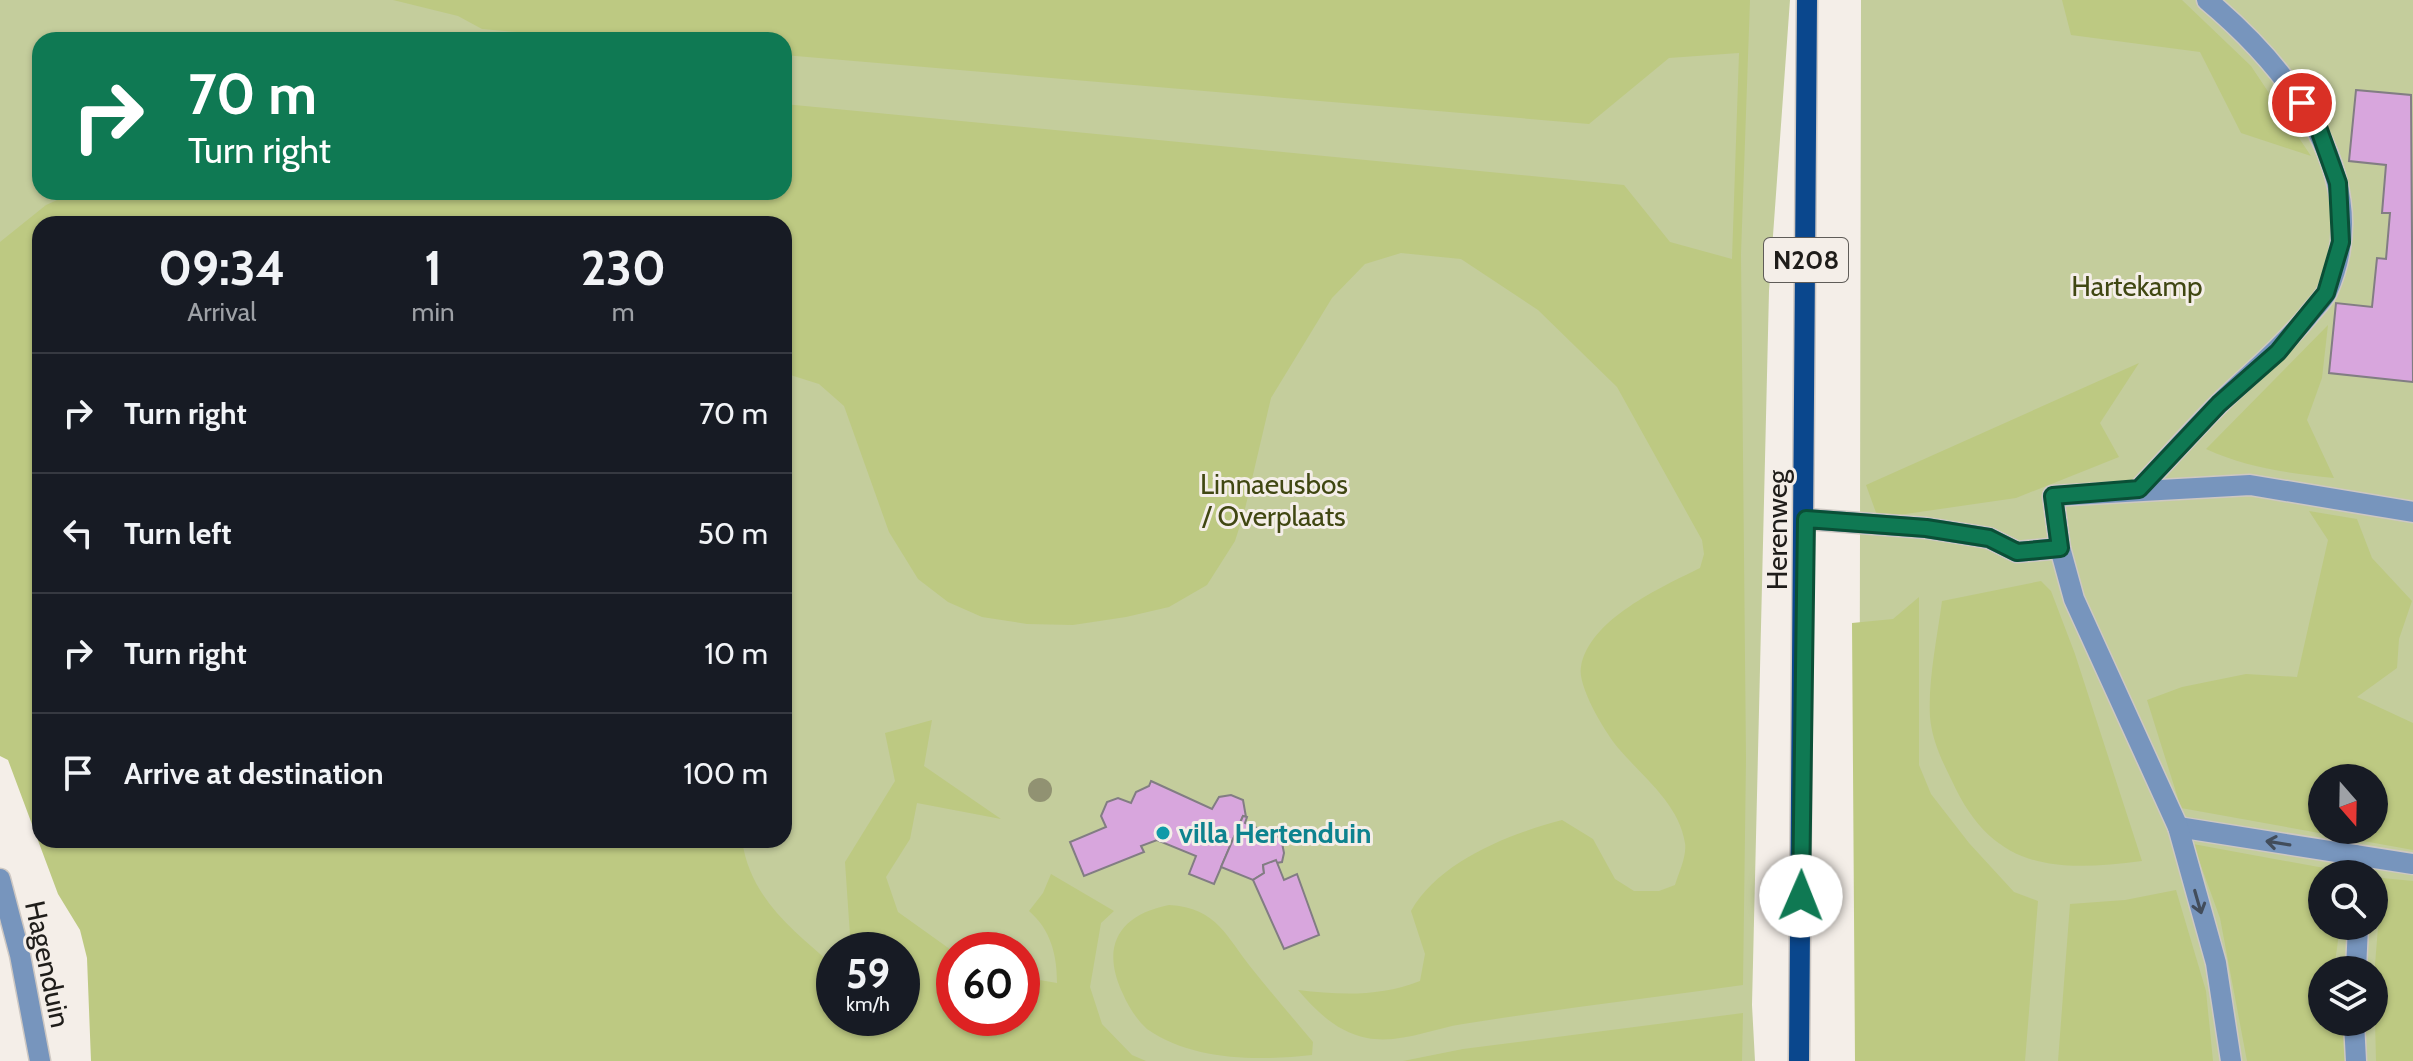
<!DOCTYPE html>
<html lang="en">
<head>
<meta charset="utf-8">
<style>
	body { margin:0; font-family:Cabin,sans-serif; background:#20242c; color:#f1f3f6; height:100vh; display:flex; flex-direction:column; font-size:30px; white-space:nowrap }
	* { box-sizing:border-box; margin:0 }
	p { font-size:26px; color:#9ea1a6 }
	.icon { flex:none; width:44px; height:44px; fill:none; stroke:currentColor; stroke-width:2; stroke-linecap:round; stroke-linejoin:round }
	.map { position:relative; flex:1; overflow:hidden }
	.side { position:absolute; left:32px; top:216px; width:760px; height:632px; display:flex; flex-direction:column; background:#171b24; border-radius:24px; box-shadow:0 2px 6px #0004 }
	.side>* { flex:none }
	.banner { position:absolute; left:32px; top:32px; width:760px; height:168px; border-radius:24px; box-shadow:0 2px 6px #0004; background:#0f7953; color:#fff; overflow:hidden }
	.needle { width:52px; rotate:160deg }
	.buttons { position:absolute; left:2308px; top:764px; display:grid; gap:16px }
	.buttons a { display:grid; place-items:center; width:80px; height:80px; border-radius:50%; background:#171b24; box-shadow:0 2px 6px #0004; font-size:40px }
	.speed { position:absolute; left:816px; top:932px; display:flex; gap:16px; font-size:40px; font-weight:700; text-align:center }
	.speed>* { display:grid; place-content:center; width:104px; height:104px; border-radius:50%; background:#171b24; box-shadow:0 2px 6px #0004; line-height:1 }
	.speed small { font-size:20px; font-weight:400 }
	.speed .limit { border:12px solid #d22; background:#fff; color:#111 }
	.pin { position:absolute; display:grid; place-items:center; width:68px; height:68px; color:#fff; margin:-34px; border:4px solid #fff; border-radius:50%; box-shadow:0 2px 8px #0007 }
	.me { position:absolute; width:88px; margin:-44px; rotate:1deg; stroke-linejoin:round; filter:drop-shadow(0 0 6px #0008) }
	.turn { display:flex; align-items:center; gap:28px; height:168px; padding:0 24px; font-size:36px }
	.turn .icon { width:104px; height:104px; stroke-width:2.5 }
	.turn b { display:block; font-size:56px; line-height:68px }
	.eta { display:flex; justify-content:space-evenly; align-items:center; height:136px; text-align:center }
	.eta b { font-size:48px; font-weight:800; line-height:56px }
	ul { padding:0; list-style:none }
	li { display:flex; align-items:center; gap:24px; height:120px; padding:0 24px; border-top:2px solid #363941 }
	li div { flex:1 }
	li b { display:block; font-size:30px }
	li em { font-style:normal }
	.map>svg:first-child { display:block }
	.green { fill:#c4cd9c; fill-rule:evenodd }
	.forest { fill:#bdc982; fill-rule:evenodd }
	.building { fill:#d8a6dd; stroke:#827d83; stroke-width:2 }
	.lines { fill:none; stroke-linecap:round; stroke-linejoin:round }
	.minor-casing { stroke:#cec8c3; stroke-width:23 }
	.major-casing { stroke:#cec8c3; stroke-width:23 }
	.minor { stroke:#7795bd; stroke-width:20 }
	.major { stroke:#0a478d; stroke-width:20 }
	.tree { fill:#919272 }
	.oneway { stroke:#424d5b }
	.route-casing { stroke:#0a4f36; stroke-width:20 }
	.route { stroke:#0f7953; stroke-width:14 }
	.culture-dot { fill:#0f9aa8; stroke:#f4eee8; stroke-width:3 }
	.labels { text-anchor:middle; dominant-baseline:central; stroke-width:6; stroke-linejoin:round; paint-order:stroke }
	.shield { fill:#f4eee8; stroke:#5f5c58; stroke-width:2 }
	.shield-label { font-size:26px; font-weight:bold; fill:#1f1d1a }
	.park-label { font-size:28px; fill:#404712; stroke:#f4eee8 }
	.street-label { font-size:28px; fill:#1f1d1a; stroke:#f4eee8 }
	.culture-label { font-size:28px; font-weight:bold; fill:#0d838f; stroke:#f4eee8; text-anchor:start }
</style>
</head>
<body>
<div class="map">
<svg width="2413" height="1061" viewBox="0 0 2413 1061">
	<rect width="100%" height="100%" fill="#f4eee8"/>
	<!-- green -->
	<g class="green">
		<path d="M 0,0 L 1790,0 L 1769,291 L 1752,1005 L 1755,1061 L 114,1061 L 76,840 L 784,840 L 784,224 L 40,224 L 0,667 ZM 40,40 L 784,40 L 784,192 L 40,192 ZM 834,950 L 902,950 L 902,1018 L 834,1018 ZM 954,950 L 1022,950 L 1022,1018 L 954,1018 Z"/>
		<path d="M 1861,0 L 2413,0 L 2413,1061 L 1859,1061 ZM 2322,778 L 2374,778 L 2374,830 L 2322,830 ZM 2322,874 L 2374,874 L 2374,926 L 2322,926 ZM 2322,970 L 2374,970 L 2374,1022 L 2322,1022 Z"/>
	</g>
	<!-- forest -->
	<g class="forest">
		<path d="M 393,0 L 1750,0 L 1741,254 L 1746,758 L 1743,985 C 1650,998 1556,1009 1463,1024 C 1431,1029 1400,1044 1367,1038 C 1337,1032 1317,1012 1298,990 C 1340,995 1379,997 1420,981 L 1425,954 L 1411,911 C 1439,861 1509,834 1562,820 L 1593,839 L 1615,879 L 1634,891 L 1659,891 L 1675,885 C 1679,872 1687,856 1685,843 C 1679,804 1643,777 1619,749 C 1606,734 1577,686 1581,667 C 1589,619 1662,587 1700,568 L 1704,554 L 1702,540 L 1617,387 L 1538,310 L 1461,259 L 1401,253 L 1365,264 L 1332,298 L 1271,398 L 1244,513 L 1235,541 L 1207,585 L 1169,607 L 1126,617 L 1073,625 L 1027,624 L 982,617 L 948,602 L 918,579 L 889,532 L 844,406 L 819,384 L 784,373 L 784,224 L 40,224 L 40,840 L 742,840 C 750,898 793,930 834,966 L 834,1018 L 902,1018 L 902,950 L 851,950 L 845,862 L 895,781 L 885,733 L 932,720 L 924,766 L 1001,819 L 917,803 L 910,839 L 886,877 L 898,912 L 954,952 L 954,1018 L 1022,1018 L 1022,977 L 1057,983 C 1057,955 1051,930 1029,911 L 1043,893 L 1051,874 L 1114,911 L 1101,923 L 1090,987 L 1102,1024 L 1132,1055 L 1146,1061 L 91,1061 L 87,958 L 80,930 L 58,894 L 8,760 L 0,756 L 0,242 L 46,205 L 75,192 L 784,192 L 784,104 L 1624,185 L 1670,242 L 1732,259 L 1739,53 L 1669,58 L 1589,124 L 784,55 L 784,40 L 606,40 L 482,29 L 458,16 Z"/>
		<polygon points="2062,0 2182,0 2251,66 2311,156 2241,133 2200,52 2071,35"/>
		<path d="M 2328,325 L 2322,378 L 2307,420 L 2334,478 C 2288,473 2248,468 2206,449 Z"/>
		<polygon points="2139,363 2100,423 2119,457 2016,498 1878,518 1866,485"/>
		<path d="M 2309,511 L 2357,519 L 2372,558 L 2412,601 L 2399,639 L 2397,668 L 2357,697 L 2413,723 L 2413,850 L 2181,808 L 2147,700 L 2182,687 L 2246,674 L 2297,677 L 2328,540 ZM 2322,778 L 2374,778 L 2374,830 L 2322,830 Z"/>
		<path d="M 2041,581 L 2051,591 L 2075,654 L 2142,861 C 2055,872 1993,871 1952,781 C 1942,761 1932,740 1930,717 C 1928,680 1937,639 1942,601 Z"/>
		<polygon points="1919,597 1919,765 1931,794 1969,843 2014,892 2038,901 2025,1061 1855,1061 1852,623 1893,619"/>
		<polygon points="2193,844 2346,872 2322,874 2322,926 2340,926 2334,970 2322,970 2322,1022 2347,1022 2347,1061 2247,1061 2220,918"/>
		<polygon points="2382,878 2413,881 2413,1061 2376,1061 2374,977"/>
		<polygon points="2176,890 2206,991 2213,1061 2058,1061 2070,904 2125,900"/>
		<path d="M 1169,905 C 1218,908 1226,937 1253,970 C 1273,995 1293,1018 1313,1042 L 1312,1055 C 1258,1061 1193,1061 1147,1029 C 1137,1020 1128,1006 1123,994 C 1100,946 1119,915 1169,905 Z"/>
		<polygon points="1743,1013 1742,1061 1403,1061 1463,1049"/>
	</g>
	<!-- building -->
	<g class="building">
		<polygon points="2356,90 2411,95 2413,382 2329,373 2336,303 2372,307 2377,258 2386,259 2390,213 2382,213 2386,165 2349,161"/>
		<polygon points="1151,781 1212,809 1219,797 1231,795 1243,800 1246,817 1243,816 1214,884 1189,874 1196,856 1157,840 1141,846 1144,852 1084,876 1070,842 1106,827 1101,816 1107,802 1118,798 1131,803 1136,792 1149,786"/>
		<polygon points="1243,816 1247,817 1245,823 1281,838 1284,853 1282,862 1263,865 1264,873 1253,880 1221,867"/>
		<polygon points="1276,860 1284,880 1297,874 1319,935 1284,949 1253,880 1264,873 1263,865"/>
	</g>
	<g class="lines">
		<!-- minor casing -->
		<g class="minor-casing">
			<g id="minor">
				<path d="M 2139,489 C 2165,462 2191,432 2218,405 C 2250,373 2278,352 2308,316 C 2314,308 2323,300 2327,292 C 2378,179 2288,68 2207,0"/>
				<polyline points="1806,519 1926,528 1989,538 2017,552 2060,548"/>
				<polyline points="2178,827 2413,864"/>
				<polyline points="2355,855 2361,874"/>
				<polyline points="0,879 20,955 40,1061"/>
				<polyline points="2356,970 2358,926"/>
				<polyline points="2354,1022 2356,1061"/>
				<polyline points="2231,1061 2216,963 2178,827 2074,599 2060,548 2053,496 2250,485 2413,512"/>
			</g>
		</g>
		<!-- major casing -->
		<g class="major-casing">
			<polyline id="major" points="1799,1061 1807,0"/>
		</g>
		<!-- minor -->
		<use href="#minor" class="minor"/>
		<!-- major -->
		<use href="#major" class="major"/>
	</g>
	<!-- trees -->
	<circle class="tree" cx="1040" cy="790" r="12"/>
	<!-- one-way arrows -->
	<defs><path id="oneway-shaft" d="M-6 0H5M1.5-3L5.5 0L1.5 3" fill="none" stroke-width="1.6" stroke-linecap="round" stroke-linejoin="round" transform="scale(2)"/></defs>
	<g class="oneway">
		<use href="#oneway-shaft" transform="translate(2278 843) rotate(-171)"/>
		<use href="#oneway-shaft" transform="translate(2198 902) rotate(74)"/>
	</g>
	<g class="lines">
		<!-- route casing -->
		<g class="route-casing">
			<polyline id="route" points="1801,896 1806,519 1926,528 1989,538 2017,552 2060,548 2053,496 2139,489 2219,404 2278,352 2326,293 2341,242 2338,183 2318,127 2302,103"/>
		</g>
		<!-- route -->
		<use href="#route" class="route"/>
	</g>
	<!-- markers -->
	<circle class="culture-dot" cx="1163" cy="833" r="8"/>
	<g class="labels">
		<!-- shield labels -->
		<rect class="shield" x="1764" y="238" width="84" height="44" rx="6"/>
		<g class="shield-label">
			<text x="1806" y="260">N208</text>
		</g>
		<!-- park labels -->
		<g class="park-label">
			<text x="2137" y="286">Hartekamp</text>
			<text x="1274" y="484">Linnaeusbos<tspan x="1274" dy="32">/ Overplaats</tspan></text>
		</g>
		<!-- street labels -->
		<g class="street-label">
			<text transform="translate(1777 530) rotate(-90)">Herenweg</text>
			<text transform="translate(48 964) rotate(78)">Hagenduin</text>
		</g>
		<!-- culture labels -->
		<g class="culture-label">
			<text x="1179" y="833">villa Hertenduin</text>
		</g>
	</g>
</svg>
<div class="buttons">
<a><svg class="needle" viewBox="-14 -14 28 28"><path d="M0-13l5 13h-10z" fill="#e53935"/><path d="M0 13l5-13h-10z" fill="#9ea1a6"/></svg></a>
<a><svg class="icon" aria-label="search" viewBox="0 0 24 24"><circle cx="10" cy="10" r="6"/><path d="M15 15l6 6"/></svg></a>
<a><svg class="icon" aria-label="layers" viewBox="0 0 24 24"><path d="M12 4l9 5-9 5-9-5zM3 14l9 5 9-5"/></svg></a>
</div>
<div class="speed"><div>59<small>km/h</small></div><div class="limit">60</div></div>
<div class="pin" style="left:2302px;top:103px;background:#d93025"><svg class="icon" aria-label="arrive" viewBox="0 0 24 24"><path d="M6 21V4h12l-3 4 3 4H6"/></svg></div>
<svg class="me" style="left:1801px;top:896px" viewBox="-20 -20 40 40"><circle r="19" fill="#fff"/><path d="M0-13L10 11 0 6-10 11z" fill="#0f7953"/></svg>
<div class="banner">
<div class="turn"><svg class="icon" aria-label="right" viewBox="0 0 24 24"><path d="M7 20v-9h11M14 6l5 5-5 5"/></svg><div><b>70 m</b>Turn right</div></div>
</div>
<section class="side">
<div class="eta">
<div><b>09:34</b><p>Arrival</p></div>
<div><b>1</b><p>min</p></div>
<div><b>230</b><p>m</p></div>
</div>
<ul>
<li><svg class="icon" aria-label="right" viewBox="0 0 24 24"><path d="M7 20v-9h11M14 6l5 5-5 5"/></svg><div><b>Turn right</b></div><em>70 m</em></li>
<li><svg class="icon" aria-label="left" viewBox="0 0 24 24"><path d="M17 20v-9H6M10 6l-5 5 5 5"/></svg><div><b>Turn left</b></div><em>50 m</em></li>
<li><svg class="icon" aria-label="right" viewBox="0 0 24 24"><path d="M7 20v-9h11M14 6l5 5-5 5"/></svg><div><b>Turn right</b></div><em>10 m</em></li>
<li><svg class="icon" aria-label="arrive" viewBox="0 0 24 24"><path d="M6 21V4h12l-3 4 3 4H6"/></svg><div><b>Arrive at destination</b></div><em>100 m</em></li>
</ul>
</section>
</div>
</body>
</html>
